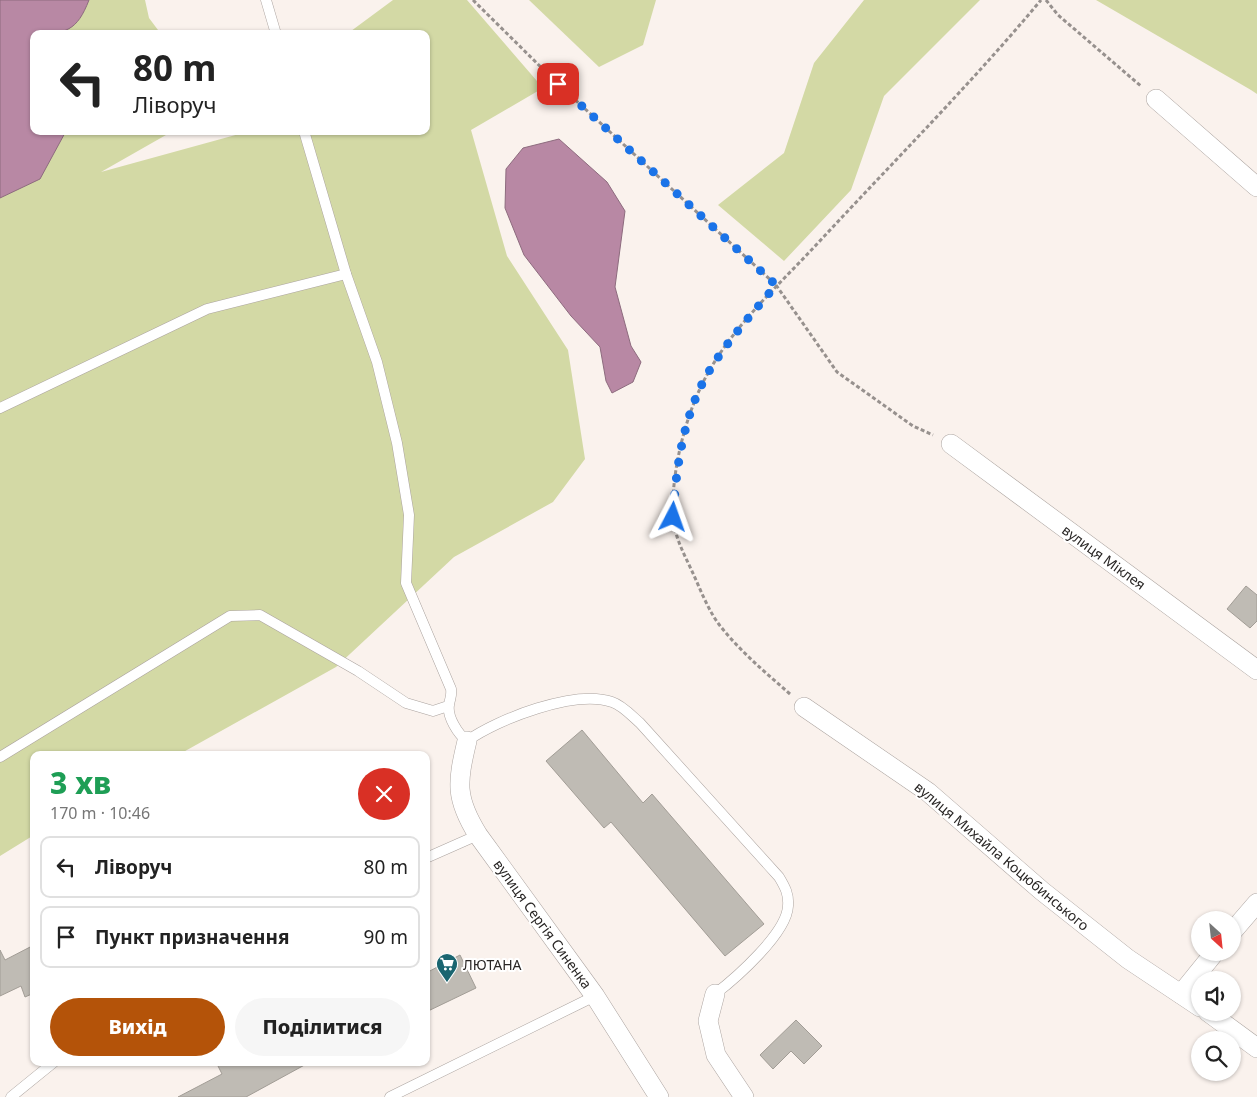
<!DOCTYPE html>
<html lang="uk">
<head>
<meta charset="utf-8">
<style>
	body { margin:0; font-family:"Noto Sans",sans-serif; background:#f6f6f6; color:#222; height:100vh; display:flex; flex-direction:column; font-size:19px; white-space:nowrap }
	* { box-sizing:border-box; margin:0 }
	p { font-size:16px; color:#767676 }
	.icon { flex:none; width:28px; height:28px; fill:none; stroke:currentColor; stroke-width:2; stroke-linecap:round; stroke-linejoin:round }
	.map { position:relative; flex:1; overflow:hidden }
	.details { position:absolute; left:30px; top:751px; width:400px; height:315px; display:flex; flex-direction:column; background:#fff; border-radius:10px; box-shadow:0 1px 4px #0004 }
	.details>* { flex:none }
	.guide { position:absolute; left:30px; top:30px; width:400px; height:105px; border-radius:10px; box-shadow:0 1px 4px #0004; background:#fff; color:#222; overflow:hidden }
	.needle { width:32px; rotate:153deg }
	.controls { position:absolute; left:1191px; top:911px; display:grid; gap:10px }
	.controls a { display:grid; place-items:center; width:50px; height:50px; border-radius:50%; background:#fff; box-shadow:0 1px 4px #0004; font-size:25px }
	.pin { position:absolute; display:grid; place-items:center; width:42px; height:42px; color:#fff; margin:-21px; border-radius:10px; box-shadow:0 2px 8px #0006 }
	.me { position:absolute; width:55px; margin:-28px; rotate:4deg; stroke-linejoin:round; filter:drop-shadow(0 0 4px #0008) }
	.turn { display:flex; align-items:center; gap:18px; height:105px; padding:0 20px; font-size:22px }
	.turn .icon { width:65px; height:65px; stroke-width:2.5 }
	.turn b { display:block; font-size:35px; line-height:42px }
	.round { display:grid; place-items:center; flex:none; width:52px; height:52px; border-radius:26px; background:#f6f6f6 }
	.overview { display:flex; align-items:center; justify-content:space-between; height:85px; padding:0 20px }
	h1 { font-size:30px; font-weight:800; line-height:38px; color:#1e9e55 }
	.action { display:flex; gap:10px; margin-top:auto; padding:10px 20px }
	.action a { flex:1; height:58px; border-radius:30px; background:#b45309; color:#fff; font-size:20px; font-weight:800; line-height:58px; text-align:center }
	.action a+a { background:#f6f6f6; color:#222 }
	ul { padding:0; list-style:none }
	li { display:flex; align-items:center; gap:15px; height:62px; margin:0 10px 8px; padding:0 10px; border:2px solid #e0e0e0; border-radius:10px }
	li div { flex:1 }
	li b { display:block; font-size:19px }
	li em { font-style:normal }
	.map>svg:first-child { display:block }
	.green { fill:#d3d9a5 }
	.water { fill:#b888a4; stroke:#8d6b7e }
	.building { fill:#bfbbb4; stroke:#a29d96 }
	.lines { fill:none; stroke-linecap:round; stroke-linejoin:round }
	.lane-casing { stroke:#aba39f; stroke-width:11 }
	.street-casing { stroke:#aba39f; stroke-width:20 }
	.path { stroke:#97918e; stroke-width:3; stroke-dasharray:4 2.5; stroke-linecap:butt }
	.lane { stroke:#fff; stroke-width:10 }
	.street { stroke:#fff; stroke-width:19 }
	.route { stroke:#1a73e8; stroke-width:9; stroke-dasharray:0 16.2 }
	.labels { text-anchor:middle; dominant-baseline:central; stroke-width:4; stroke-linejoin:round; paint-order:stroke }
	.street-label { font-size:14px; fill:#292625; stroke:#fff }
	.poi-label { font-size:14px; fill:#292625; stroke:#fff; text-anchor:start }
</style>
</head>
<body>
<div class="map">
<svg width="1257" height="1097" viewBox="0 0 1257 1097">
	<rect width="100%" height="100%" fill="#faf2ed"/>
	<!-- green -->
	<g class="green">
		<polygon points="0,0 145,0 149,18 161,34 34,34 34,131 173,131 101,172 250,131 426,131 426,34 347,34 393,0 467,0 543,88 471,130 507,256 568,350 585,459 553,502 454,557 336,667 178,755 34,755 34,835 0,856"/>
		<polygon points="529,0 656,0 643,45 599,67"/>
		<polygon points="864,0 980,0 884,96 851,190 784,261 718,205 784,153 814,63"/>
		<polygon points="1096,0 1257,0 1257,94 1251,90"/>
	</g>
	<!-- water -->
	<g class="water">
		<path d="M 0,0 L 89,0 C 77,31 66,34 34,34 L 34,131 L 66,131 L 40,179 L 0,198 Z"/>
		<polygon points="559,139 607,182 625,211 615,287 631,346 641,362 633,382 612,393 606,381 600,347 571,316 524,255 505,208 506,169 523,148"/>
	</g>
	<!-- building -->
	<g class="building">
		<polygon points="1246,586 1257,595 1257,621 1250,628 1227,609"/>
		<polygon points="582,730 643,803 652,794 764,924 725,956 611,822 604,828 546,761"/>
		<polygon points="34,945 34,993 25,997 21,986 0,996 0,950 5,960"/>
		<polygon points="460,955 476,988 426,1012 426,973"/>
		<polygon points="796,1020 822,1046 804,1064 791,1051 773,1069 760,1055"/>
		<polygon points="221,1062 310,1062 246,1097 178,1097 222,1074 217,1064"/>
	</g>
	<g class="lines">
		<!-- lane casing -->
		<g class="lane-casing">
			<g id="lane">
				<polyline points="266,0 276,34"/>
				<path d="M 304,131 L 346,274 L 377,362 L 397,443 L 409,515 L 406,583 L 451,689 C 452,696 450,698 449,705 C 447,717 458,734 467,741 C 498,719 575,689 612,702 C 622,705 632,716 640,723 L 779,877 C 785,887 789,894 788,906 C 787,933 736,978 715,994"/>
				<polyline points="0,408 207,309 346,274"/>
				<polyline points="0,757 230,616 260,615 358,671 406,703 433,711 448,706"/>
				<polyline points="426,858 478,835"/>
				<polyline points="11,1097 54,1062"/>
				<polyline points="390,1097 595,996"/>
			</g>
		</g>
		<!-- street casing -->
		<g class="street-casing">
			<g id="street">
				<polyline points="1156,99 1257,187"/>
				<polyline points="951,444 1257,670"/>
				<polyline points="804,707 928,792 1042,891 1128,959 1200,1007"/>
				<path d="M 467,741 C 457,783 455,798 478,835 L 595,996 L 659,1097"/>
				<polyline points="1232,932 1257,903"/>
				<polyline points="715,994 708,1021 716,1055 744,1097"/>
				<polyline points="1181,994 1215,952"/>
				<polyline points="1208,1012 1257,1048"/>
			</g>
		</g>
		<!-- path -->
		<g class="path">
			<polyline points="473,0 558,84 776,285 837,372 913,426 933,435"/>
			<polyline points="1046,0 1058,15 1142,87"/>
			<path d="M 790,694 C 766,673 741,652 721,627 C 708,611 700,588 691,569 C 683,552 674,535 673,516 C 671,471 686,412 708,373 C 735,324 779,285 817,244 C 892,163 970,85 1041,0"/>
		</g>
		<!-- lane -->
		<use href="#lane" class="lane"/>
		<!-- street -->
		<use href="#street" class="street"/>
	</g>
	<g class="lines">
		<!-- route -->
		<path class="route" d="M 558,84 L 776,285 C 753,313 727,341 708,373 C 683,416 676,468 673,517"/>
	</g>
	<!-- icons -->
	<defs>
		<g id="supermarket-pin" transform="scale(1.125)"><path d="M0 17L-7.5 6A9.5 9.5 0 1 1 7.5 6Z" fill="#1a6570" stroke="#fff"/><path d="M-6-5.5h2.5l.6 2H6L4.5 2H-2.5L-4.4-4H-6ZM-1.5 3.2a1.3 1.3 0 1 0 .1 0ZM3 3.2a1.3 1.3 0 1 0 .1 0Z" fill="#fff"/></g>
	</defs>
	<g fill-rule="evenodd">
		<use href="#supermarket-pin" x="447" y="964"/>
	</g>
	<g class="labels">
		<!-- street labels -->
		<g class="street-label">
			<text transform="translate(1104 557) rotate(36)">вулиця Міклея</text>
			<text transform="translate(1002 856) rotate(40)">вулиця Михайла Коцюбинського</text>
			<text transform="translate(543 924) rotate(54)">вулиця Сергія Синенка</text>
		</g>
		<!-- poi labels -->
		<g class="poi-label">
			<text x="463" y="964">ЛЮТАНА</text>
		</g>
	</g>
</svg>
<div class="controls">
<a><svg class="needle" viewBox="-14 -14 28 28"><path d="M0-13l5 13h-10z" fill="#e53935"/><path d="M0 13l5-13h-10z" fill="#767676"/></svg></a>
<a><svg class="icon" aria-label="sound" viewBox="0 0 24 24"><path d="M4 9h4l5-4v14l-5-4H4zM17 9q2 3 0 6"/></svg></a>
<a><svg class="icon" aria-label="search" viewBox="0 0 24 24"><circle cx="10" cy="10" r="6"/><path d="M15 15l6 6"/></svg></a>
</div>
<div class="pin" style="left:558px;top:84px;background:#d93025"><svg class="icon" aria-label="arrive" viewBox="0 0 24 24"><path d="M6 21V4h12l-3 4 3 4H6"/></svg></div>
<svg class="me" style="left:673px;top:517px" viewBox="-20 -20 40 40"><path d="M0-17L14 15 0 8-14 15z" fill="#1a73e8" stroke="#fff" stroke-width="4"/></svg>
<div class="guide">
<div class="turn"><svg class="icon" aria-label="left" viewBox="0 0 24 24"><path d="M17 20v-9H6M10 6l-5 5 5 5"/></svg><div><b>80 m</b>Ліворуч</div></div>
</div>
<section class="details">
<div class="overview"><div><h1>3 хв</h1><p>170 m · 10:46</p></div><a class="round" style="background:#d93025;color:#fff"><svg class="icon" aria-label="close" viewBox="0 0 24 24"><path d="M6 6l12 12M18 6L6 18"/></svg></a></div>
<ul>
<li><svg class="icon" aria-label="left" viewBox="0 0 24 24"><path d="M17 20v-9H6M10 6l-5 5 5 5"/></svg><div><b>Ліворуч</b></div><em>80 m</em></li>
<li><svg class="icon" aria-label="arrive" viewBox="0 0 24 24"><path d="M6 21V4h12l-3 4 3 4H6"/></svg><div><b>Пункт призначення</b></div><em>90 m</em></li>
</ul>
<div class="action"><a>Вихід</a><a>Поділитися</a></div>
</section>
</div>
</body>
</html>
